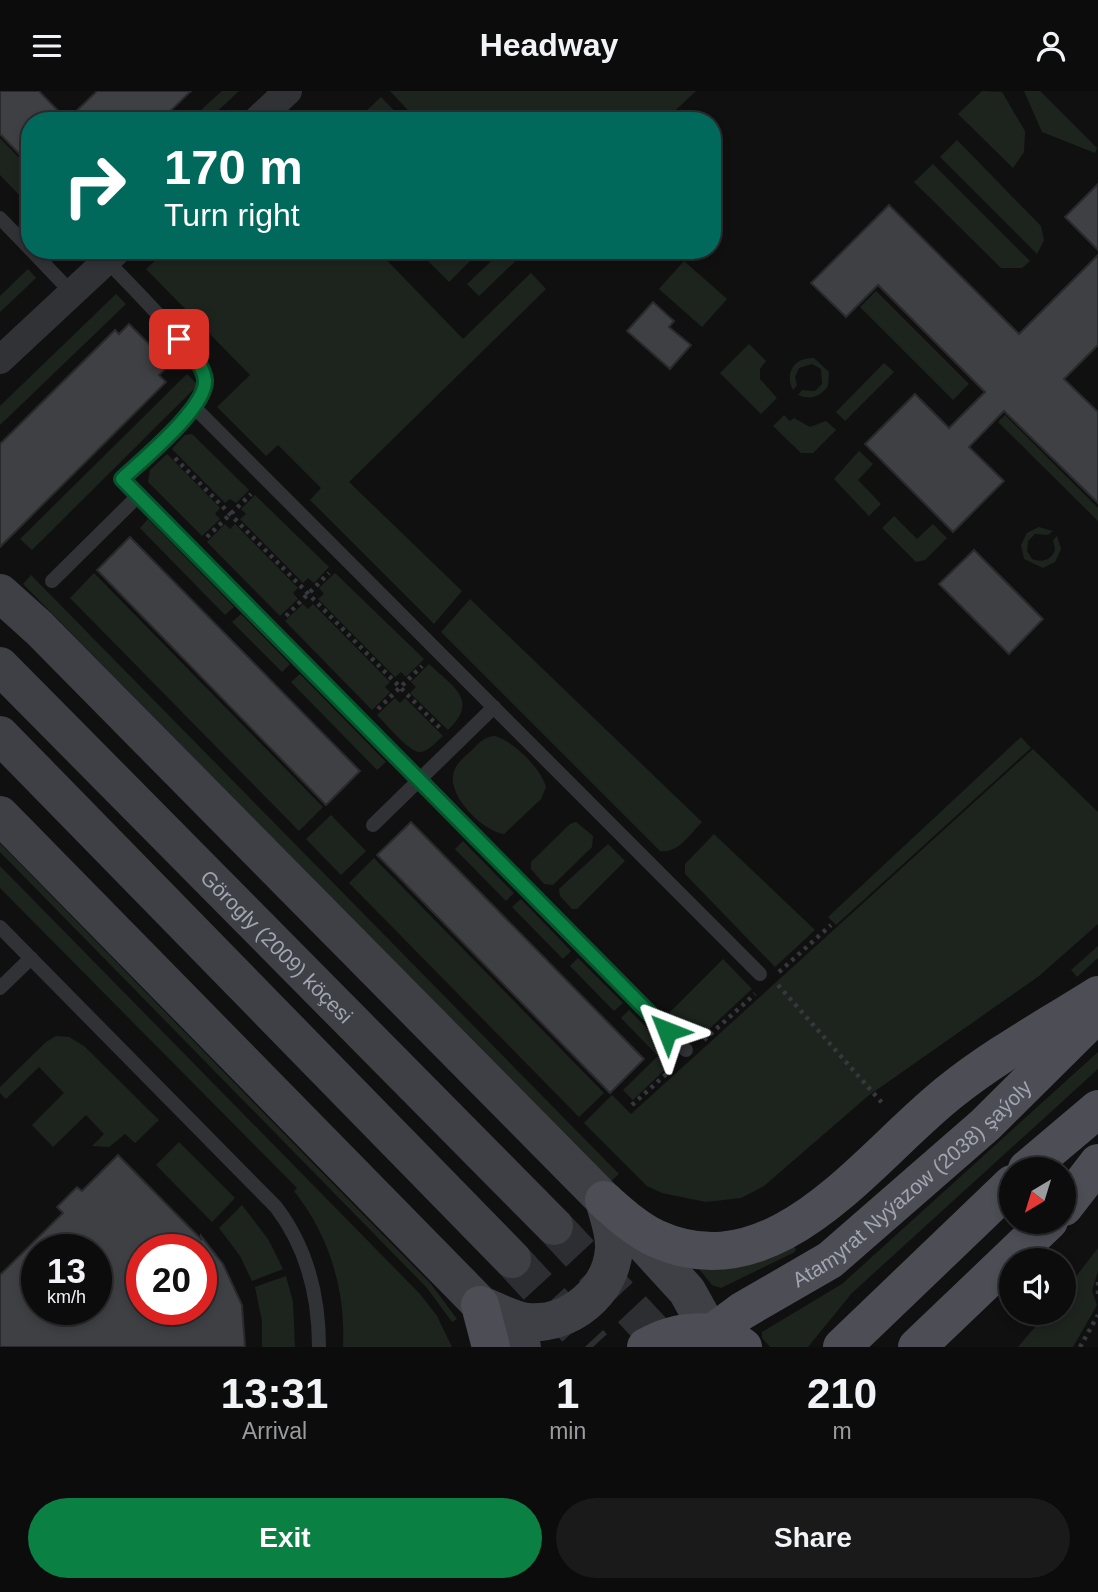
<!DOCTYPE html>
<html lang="en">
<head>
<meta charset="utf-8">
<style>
	body { margin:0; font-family:Arial,sans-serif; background:#1a1a1b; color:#f1f3f6; height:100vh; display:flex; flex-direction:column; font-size:26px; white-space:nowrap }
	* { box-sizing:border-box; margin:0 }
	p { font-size:23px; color:#9a9b9d }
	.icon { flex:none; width:38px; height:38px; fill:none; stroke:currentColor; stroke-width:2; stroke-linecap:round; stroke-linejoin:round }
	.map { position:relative; height:1256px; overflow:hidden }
	.details { display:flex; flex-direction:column; background:#0c0c0d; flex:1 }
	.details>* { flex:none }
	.top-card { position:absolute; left:21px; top:21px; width:700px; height:147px; border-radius:28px; box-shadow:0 4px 10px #0003,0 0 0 2px #2c2c2e; background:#00695c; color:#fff; overflow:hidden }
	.needle { width:46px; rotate:218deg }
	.controls { position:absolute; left:999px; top:1066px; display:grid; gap:14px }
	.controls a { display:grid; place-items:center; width:77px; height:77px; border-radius:50%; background:#0c0c0d; box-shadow:0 4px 10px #0003,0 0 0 2px #2c2c2e; font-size:35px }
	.speed { position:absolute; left:21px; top:1143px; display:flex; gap:14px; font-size:35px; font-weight:700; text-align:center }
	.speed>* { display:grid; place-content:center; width:91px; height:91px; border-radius:50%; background:#0c0c0d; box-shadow:0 4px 10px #0003,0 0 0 2px #2c2c2e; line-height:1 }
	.speed small { font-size:18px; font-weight:400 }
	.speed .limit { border:10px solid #d22; background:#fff; color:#111 }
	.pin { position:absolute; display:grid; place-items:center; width:60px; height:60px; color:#fff; margin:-30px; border-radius:14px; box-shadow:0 4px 10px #0006 }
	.me { position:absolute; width:77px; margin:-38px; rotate:315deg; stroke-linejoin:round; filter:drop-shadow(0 0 5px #0008) }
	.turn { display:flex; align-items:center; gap:24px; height:147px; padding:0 28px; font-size:32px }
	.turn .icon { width:91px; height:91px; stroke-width:2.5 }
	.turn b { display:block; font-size:49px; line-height:60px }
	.eta { display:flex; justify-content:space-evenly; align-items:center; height:119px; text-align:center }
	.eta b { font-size:42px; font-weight:700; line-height:49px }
	.action { display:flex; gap:14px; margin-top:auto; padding:14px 28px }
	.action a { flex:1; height:80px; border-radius:42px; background:#0b8043; color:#fff; font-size:28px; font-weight:700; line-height:80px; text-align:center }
	.action a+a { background:#1a1a1b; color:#f1f3f6 }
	header { display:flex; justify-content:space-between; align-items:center; height:91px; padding:0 28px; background:#0c0c0d; font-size:32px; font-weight:700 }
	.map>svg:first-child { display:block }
	.green { fill:#1d241e }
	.building { fill:#3f4044; stroke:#2a2a2d; stroke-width:2; fill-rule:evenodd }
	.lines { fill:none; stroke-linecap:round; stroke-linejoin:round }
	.secondary-tunnel { stroke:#2d2e31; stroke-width:38; stroke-dasharray:38 19; stroke-linecap:butt }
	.path { stroke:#37383d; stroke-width:4.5; stroke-dasharray:3.5 5; stroke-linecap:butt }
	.service { stroke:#313236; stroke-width:14 }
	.minor { stroke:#313236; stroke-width:28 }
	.secondary { stroke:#3f4046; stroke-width:38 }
	.primary { stroke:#4d4e55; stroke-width:38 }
	.route-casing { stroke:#07532c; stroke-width:18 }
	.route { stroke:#0b8043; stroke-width:12 }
	.labels { text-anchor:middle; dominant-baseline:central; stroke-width:7; stroke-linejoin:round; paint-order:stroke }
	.street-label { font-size:21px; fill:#a1a5b2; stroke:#0b0b0c }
</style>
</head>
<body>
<header><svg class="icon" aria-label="menu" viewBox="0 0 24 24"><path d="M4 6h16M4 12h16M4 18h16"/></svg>Headway<svg class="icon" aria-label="person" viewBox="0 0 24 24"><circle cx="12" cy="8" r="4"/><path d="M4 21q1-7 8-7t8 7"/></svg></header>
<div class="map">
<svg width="1098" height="1256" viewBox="0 0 1098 1256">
	<rect width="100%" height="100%" fill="#101011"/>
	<!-- green -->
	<g class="green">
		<polygon points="222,0 239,0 210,27 202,18"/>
		<polygon points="390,0 696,0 664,30 418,30"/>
		<polygon points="982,0 1002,1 1025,40 1024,61 1013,77 958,23"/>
		<polygon points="1024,0 1040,0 1097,57 1095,62 1042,41"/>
		<polygon points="381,6 404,30 356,30"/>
		<polygon points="0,47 30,78 30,115 0,84"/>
		<polygon points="957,49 1041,135 1044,149 1037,163 940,66"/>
		<polygon points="933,73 1030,170 1022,177 1001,177 914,91"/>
		<polygon points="167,159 377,159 463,248 531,182 546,198 349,391 462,500 434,533 310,409 321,397 278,354 266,365 217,316 250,284 146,178"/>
		<polygon points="417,159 481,159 449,191"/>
		<polygon points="503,159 527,159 479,205 467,193"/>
		<polygon points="684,170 727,208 702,236 659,198"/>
		<polygon points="28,178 36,187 0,221 0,205"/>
		<polygon points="876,200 969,293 953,309 860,216"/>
		<polygon points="116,203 126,213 0,334 0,315"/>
		<polygon points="749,253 766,270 760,278 760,288 777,307 761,323 720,282"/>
		<path d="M 814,267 L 829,281 L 828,295 C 820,306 810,309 798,304 L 802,299 L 815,300 L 822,293 L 821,278 L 812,273 L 799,277 L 795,286 L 797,294 L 793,299 C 784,281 795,266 814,267 Z"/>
		<polygon points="884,272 894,281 845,330 836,321"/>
		<polygon points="187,283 198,294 32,459 20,448"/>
		<polygon points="784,324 790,330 794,327 810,336 826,330 836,339 813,362 801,362 773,335"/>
		<polygon points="1005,324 1098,417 1098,430 998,331"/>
		<polygon points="192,343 249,399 236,412 230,408 225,412 172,358 185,344"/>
		<polygon points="859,360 873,373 858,389 881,413 869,425 834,388"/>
		<polygon points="167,363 220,417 215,423 220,428 202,445 148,391 150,379"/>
		<polygon points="255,404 329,476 314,492 308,487 303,492 240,428 246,423 241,418"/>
		<polygon points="894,425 917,448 933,433 947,447 925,469 916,471 882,437"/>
		<polygon points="148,428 234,516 225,524 140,437"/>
		<polygon points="225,433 230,438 235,433 298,497 293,502 298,508 280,525 207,451"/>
		<path d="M 1039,436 L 1053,440 L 1048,444 L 1035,443 L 1028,450 L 1027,460 L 1032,468 C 1043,472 1052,469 1055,458 L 1053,449 L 1057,445 L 1061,458 L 1055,471 L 1043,477 L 1024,468 L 1021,454 L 1027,442 Z"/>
		<polygon points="94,482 323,716 299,740 70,507"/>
		<polygon points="335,482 424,568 406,586 401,581 395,586 318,508 324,503 319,497"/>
		<polygon points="31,484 619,1083 610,1091 23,493"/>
		<path d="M 470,508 L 702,731 C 690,743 678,763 660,760 L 441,541 Z"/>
		<polygon points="303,513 308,518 313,513 390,591 385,596 390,601 372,619 285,530"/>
		<polygon points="241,523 290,573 282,581 232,531"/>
		<path d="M 429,573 C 453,596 480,609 448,639 L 410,602 L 416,596 L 411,591 Z"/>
		<polygon points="300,583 386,671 377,679 291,591"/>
		<path d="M 395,607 L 400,612 L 405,607 L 443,645 C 437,650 428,661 420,661 C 410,662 385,632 377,624 Z"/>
		<path d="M 495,645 C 513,650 541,677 546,696 L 541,708 L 504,743 C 483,740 450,707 453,685 C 454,673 465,666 472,659 C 480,651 484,646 495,645 Z"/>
		<polygon points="1021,646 1031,657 836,834 828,826"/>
		<polygon points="1033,658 1098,721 1098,833 1039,885 868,1005 764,1095 741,1107 706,1111 662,1102 647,1095 584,1032 612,1004 631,1023"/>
		<polygon points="331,724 366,760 341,784 306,748"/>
		<polygon points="576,731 593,745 592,756 553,794 544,793 531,778 531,771 570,733"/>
		<polygon points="714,743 815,839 775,876 685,783 685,773"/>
		<polygon points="463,750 514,802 506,810 455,758"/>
		<polygon points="0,752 431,1193 457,1228 452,1231 427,1197 0,761"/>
		<polygon points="608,753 625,770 577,818 572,818 560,805 559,798"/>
		<polygon points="374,767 604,1002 579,1026 349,792"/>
		<path d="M 0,775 L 420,1203 L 437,1225 L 452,1256 L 343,1256 C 346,1199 329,1144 294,1100 L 297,1097 L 0,797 Z"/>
		<polygon points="521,808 571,860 563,868 512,816"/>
		<polygon points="1098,855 1098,867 1077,886 1071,879"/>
		<polygon points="578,867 623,912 614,920 570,875"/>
		<polygon points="723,868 752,898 695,951 668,923"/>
		<polygon points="629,919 677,967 633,1009 623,999 658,965 621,927"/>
		<polygon points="56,945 69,946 84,955 159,1029 135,1052 125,1043 109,1056 92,1055 104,1043 86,1024 53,1056 32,1034 64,1002 39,976 6,1008 0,1002 0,996 46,951"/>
		<polygon points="1098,961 1098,978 852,1202 808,1256 770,1256 762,1247 762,1241 842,1193"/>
		<polygon points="179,1051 235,1107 212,1131 156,1074"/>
		<polygon points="242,1114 268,1148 283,1178 252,1190 240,1165 219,1137"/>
		<polygon points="793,1156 796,1157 795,1161 721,1197 712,1194 699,1178"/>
		<polygon points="1098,1157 1098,1180 1092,1200 1097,1214 1073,1256 1018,1256 1047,1222 1064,1222 1064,1201"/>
		<polygon points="286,1185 293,1211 295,1256 262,1256 262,1230 255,1196"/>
	</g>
	<!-- building -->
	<g class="building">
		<polygon points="0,0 39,0 67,29 97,0 191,0 160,30 30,30 30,74 0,43"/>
		<polygon points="1098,93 1098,159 1065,126"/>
		<polygon points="889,114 1019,243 1098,164 1098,254 1064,288 1098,321 1098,412 1004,320 969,356 1004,390 953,441 865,353 915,303 949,337 985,301 878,194 846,226 811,192"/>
		<polygon points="653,211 674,230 669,236 691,254 670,278 627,240"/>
		<polygon points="129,233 170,274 159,284 166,291 0,456 0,353 115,239 119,243"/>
		<polygon points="130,446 360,680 326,714 97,479"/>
		<polygon points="974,459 1043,528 1009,563 939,493"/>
		<polygon points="411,731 644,968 610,1002 377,764"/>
		<path d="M 118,1064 L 201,1148 L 201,1145 L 223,1173 L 242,1214 L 245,1256 L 0,1256 L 0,1184 L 63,1122 L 57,1116 L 77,1096 L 82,1100 ZM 37,1158 L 96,1158 L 96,1218 L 37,1218 ZM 142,1158 L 201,1158 L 201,1218 L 142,1218 Z"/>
	</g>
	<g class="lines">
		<!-- secondary-tunnel -->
		<g class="secondary-tunnel">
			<polyline points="554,1135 667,1256"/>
			<polyline points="512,1168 593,1256"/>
		</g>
		<!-- path -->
		<g class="path">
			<polyline points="175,367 441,638"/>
			<polyline points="207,446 251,403"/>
			<polyline points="286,525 329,482"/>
			<polyline points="378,618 422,575"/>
			<polyline points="779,881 831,834"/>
			<polyline points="778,894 884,1014"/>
			<polyline points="704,949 755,903"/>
			<polyline points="632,1014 674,976"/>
			<polyline points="1098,1191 1098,1205"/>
			<polyline points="1080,1256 1098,1224"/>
		</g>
		<!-- service -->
		<g class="service">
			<polyline points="0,127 30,158"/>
			<polyline points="31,159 72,202"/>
			<path d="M 107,170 C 126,190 206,268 205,291 C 205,299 198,309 195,317 L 760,883"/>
			<polyline points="195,317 122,388 686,959"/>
			<polyline points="52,490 138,405"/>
			<polyline points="373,734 494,616"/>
			<path d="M 0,836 L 276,1116 C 308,1158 319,1205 319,1256"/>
			<polyline points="0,897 31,867"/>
		</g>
		<!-- minor -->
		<g class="minor">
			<polyline points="256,30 288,0"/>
			<polyline points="0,269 118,159"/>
		</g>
		<!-- secondary -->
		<g class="secondary">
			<polyline points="0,502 39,537 604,1109 687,1200 711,1243"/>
			<path id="s1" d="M 0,575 L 554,1135"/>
			<polyline points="0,644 512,1168"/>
			<polyline points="0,724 522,1256"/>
			<path d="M 486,1216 C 498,1221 513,1229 527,1231 C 569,1235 611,1201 614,1158 C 615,1141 608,1125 604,1109"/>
		</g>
		<!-- primary -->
		<g class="primary">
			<polyline points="1027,1078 1098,1018"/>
			<path d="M 604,1109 C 620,1123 636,1138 655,1147 C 776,1203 868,1065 951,1000 C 996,964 1049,935 1098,904"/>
			<polyline points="1064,1116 1098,1072"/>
			<polyline points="480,1214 491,1256"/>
			<path id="s2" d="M 711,1243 L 742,1220 L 830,1169 L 985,1034 L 1094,926"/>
			<path d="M 646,1256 C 677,1238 713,1235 743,1256"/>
			<polyline points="842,1256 1012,1093"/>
			<polyline points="917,1256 1049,1130"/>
		</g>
	</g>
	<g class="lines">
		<!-- route casing -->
		<g class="route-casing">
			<path id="route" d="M 179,248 C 189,260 203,273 205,289 C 207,316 142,369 122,388 L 667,940"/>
		</g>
		<!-- route -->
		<use href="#route" class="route"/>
	</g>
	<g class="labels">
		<!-- street labels -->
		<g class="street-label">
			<text stroke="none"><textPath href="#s1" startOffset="394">Görogly (2009) köçesi</textPath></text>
			<text stroke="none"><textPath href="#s2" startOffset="252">Atamyrat Nyýazow (2038) şaýoly</textPath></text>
		</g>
	</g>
</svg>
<div class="controls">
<a><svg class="needle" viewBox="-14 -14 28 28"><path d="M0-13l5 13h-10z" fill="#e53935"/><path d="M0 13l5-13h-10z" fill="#9a9b9d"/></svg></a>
<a><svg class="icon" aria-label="sound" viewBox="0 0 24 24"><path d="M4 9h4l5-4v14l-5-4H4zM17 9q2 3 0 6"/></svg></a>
</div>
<div class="speed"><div>13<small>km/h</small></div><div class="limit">20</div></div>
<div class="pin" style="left:179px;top:248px;background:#d93025"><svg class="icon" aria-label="arrive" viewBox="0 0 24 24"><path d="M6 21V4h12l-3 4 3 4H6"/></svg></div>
<svg class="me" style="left:667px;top:940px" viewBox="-20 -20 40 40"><path d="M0-17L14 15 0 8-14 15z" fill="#0b8043" stroke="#fff" stroke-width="4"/></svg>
<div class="top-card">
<div class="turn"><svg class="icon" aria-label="right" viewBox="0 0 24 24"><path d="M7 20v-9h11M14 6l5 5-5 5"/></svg><div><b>170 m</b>Turn right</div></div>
</div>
</div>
<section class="details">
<div class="eta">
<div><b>13:31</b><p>Arrival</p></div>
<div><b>1</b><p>min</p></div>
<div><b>210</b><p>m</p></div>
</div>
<div class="action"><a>Exit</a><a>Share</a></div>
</section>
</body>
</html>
